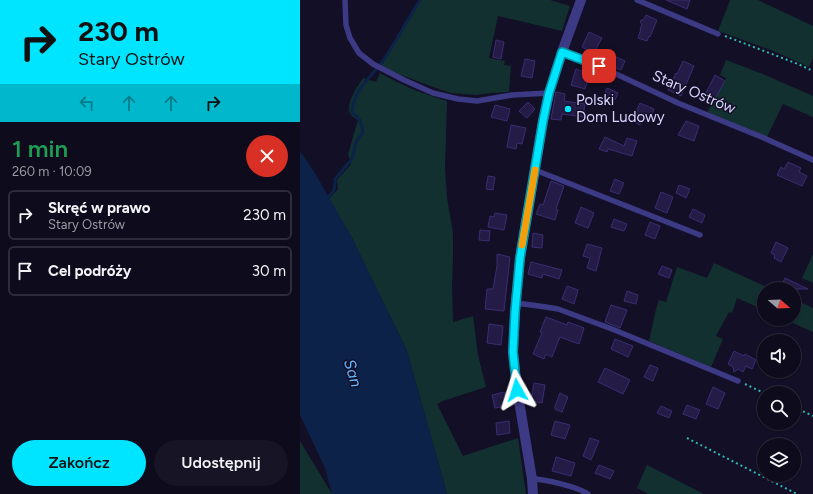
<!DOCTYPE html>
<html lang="pl">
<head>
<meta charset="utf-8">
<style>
	body { margin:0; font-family:Figtree,sans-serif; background:#171425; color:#f1f3f6; height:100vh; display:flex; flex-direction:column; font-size:15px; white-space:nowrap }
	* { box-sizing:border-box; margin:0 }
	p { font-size:13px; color:#9b9ba3 }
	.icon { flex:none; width:22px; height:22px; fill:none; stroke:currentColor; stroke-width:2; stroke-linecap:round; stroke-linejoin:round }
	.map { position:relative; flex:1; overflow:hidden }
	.sheet { display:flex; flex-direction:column; background:#0e0b1c; width:300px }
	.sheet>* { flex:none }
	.hud { background:#00e5ff; color:#111; overflow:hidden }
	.needle { width:26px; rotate:109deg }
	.fabs { position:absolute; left:457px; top:282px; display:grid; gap:8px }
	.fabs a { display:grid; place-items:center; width:44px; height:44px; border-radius:50%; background:#0e0b1c; box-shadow:0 1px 3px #0004,0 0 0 1px #2e2b3b; font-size:20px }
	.pin { position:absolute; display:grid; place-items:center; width:34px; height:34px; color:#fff; margin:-17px; border-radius:8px; box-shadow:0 2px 6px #0006 }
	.me { position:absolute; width:44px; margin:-22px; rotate:354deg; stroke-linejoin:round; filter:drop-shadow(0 0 3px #0008) }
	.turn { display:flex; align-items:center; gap:14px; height:84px; padding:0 12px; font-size:18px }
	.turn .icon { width:52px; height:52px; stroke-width:2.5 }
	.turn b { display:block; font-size:28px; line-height:34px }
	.lanes { display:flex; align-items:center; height:38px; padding:0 12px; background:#0003; justify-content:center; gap:20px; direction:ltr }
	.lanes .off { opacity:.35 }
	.round { display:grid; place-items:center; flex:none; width:42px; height:42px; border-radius:21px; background:#171425 }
	.summary { display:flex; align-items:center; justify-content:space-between; height:68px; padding:0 12px }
	h1 { font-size:24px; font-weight:600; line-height:30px; color:#1e9e55 }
	.button { display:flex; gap:8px; margin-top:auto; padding:8px 12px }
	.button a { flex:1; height:46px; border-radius:24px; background:#00e5ff; color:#111; font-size:16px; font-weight:600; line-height:46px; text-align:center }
	.button a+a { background:#171425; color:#f1f3f6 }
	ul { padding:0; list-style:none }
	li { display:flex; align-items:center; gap:12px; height:50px; margin:0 8px 6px; padding:0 4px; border:2px solid #2e2b3b; border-radius:6px }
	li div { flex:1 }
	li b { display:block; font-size:15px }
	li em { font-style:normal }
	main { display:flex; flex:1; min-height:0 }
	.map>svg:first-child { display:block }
	.green { fill:#12302f }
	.water { fill:#0c2248 }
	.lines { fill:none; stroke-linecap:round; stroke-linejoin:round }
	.stream { stroke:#0c2248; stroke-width:3 }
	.building { fill:#241b47; stroke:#3b2d73 }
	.path { stroke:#2fb8b0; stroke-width:2; stroke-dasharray:2 3; stroke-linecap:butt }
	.service { stroke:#3d3a85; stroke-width:5.5 }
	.minor { stroke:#3d3a85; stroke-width:10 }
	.route-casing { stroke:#0095a6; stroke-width:10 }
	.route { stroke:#00e5ff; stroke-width:7 }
	.slow { stroke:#f59e0b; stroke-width:7 }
	.poi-dot { fill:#00e5ff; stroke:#130f26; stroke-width:1.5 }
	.labels { text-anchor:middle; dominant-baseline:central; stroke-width:3; stroke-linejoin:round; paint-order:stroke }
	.street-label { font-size:15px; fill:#d9d4ff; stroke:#130f26 }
	.poi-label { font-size:15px; fill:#d9d4ff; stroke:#130f26; text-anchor:start }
	.water-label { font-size:16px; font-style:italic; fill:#62b6ff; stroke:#130f26 }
</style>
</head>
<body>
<main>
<section class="sheet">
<div class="hud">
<div class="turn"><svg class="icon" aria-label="right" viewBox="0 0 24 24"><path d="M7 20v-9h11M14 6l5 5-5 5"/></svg><div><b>230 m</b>Stary Ostrów</div></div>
<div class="lanes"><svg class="icon off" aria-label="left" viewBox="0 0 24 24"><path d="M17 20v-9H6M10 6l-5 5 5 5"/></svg><svg class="icon off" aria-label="ahead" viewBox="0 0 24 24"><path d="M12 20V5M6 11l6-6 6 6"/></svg><svg class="icon off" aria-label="ahead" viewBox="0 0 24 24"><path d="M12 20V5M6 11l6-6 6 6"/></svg><svg class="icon" aria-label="right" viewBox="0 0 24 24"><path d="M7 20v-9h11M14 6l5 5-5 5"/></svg></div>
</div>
<div class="summary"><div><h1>1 min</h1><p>260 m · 10:09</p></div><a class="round" style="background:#d93025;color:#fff"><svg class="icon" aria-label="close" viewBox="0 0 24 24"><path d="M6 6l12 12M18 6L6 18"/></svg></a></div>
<ul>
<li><svg class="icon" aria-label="right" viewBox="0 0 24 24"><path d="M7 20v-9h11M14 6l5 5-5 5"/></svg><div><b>Skręć w prawo</b><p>Stary Ostrów</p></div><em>230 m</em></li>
<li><svg class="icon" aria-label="arrive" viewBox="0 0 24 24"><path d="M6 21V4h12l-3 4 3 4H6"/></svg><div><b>Cel podróży</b></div><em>30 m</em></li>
</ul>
<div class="button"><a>Zakończ</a><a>Udostępnij</a></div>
</section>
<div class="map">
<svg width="513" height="494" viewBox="0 0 513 494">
	<rect width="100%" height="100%" fill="#130f26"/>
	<!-- green -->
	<g class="green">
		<polygon points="121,0 250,0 270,6 262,31 198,16 189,58 205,61 204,65 211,66 209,92 191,93 176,95 151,93 139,89 98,74 81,66"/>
		<polygon points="430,0 458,0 513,26 513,58 509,67 471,50 418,31"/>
		<polygon points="426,60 465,75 513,96 513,117 483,104 467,137 407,112 426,78 420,75"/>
		<path d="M 80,73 C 101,85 123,94 147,101 L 145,168 L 147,198 L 153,233 L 153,261 L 152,285 L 153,322 L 173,316 L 178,355 L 186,387 L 143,401 L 137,404 L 163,456 L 218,438 L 226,494 L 147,494 L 107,351 L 52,238 L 29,199 L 38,189 L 37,180 L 51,164 L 48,154 L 58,120 C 54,118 50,115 49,111 C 47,101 58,86 63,78 L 76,82 Z"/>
		<polygon points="513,254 513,283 502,278"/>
		<polygon points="414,263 471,289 464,289 464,310 437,298 432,313 429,312 416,336 423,339 411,367 349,341 356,309 359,300 366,302 377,267 407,278"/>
		<polygon points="494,299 513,308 513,332 484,319 494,319"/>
		<polygon points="0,441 32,494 0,494"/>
		<polygon points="347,465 404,494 348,494 337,488"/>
	</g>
	<!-- water -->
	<polygon class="water" points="0,151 15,173 52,238 107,351 147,494 32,494 25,468 0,415"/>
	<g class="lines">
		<!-- stream -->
		<path class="stream" d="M 25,197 L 28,197 C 35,191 35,188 35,179 L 52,159 L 56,142 L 63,132 L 60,120 L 52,112 C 53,91 71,77 82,62 C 96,42 107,20 120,0"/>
	</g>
	<!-- building -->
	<g class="building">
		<polygon points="366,0 390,0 387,9"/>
		<polygon points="346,15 357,20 350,37 349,36 347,41 338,38 341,29 340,29 342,25 340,21 344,19"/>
		<polygon points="289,32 302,38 294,53 282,47"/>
		<polygon points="196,40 204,42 201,59 193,57"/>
		<polygon points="312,55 325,61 321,70 308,65"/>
		<polygon points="225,59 235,61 232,78 221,76"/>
		<polygon points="383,61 394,66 381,96 368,90 376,73 377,74"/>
		<polygon points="276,69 290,74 285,89 271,85"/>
		<polygon points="415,75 425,81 413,102 404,97"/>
		<polygon points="307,88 318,93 315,100 304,96"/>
		<polygon points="256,92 265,94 264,101 285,104 283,117 262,114 261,120 251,119"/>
		<polygon points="228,102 235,109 227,118 219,111"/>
		<polygon points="340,103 354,109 351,117 344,114 340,125 332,121"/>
		<polygon points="195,105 210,109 207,121 191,117"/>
		<polygon points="386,121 399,126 394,141 378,135"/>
		<polygon points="211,125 226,128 222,144 217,143 216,149 207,147"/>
		<polygon points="305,137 324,146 327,138 337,141 332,156 308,149 307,152 299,149"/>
		<polygon points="488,162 501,168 499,172 507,176 502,186 477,175 481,167 484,169"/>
		<polygon points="188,176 195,177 193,190 186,189"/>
		<polygon points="315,179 324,183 319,194 310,191"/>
		<polygon points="251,181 264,186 256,209 258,210 255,220 236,214 240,204 243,205"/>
		<polygon points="379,185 390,189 386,198 376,193"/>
		<polygon points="361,192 373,197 367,213 355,208"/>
		<polygon points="281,207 294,213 288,228 275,223"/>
		<polygon points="393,209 405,215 402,223 389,217"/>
		<polygon points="195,213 207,215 204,230 188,227 190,216 194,217"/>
		<polygon points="314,219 327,224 324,231 311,227"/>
		<polygon points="350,222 360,226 355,239 345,235"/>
		<polygon points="180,230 190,231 189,241 179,240"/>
		<polygon points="233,233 243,235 242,248 232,247"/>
		<polygon points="476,242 488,248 481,262 474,258 475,255 471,253"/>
		<polygon points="287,244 302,248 296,271 287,268 290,258 283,256"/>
		<polygon points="197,254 210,257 204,311 185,309 187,289 193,289 197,266"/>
		<polygon points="231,262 262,270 259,279 243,274 242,278 228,274"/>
		<polygon points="362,266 372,270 369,278 358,274"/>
		<polygon points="485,278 508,289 480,289"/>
		<polygon points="267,286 278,290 274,304 262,299"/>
		<polygon points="327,291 338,295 336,304 324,301"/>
		<polygon points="311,305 327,310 320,328 305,322"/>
		<polygon points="246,317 267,325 268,322 284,328 279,344 260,337 252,357 246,354 244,359 233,354 242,333 240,332"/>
		<polygon points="189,324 203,326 201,345 187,343"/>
		<polygon points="315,339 333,346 328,357 311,349"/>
		<polygon points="434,351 444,356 445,354 456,360 452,369 446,366 443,372 438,369 434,372 433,367 428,364"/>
		<polygon points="350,365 358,368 353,381 344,377"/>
		<polygon points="305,368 330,380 323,394 298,382"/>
		<polygon points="234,383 245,385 242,403 231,401"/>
		<polygon points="413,387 425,393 418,409 406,404"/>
		<polygon points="205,392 207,406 195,408 192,395"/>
		<polygon points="260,393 268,397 262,412 255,409 255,406"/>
		<polygon points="387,405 400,410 396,419 383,414"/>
		<polygon points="361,406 372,411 369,418 357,413"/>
		<polygon points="209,421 210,433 197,435 196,423"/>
		<polygon points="255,421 270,425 265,439 251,435"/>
		<polygon points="290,438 299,441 291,460 283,456"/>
		<polygon points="256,457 275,463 271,476 252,471"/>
		<polygon points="299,465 314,471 310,479 295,473"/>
	</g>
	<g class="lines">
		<!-- path -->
		<g class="path">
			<polyline points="425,36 498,64 513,71"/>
			<polyline points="445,384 464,393"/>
			<polyline points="494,407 513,416"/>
			<polyline points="387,438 497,494"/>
		</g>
		<!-- service -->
		<g class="service">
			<polyline points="45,0 46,25 50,38 59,53 73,64 104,80 133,93 158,99 177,101 212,95 249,93"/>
			<polyline points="337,0 418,34"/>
			<polyline points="262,52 299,66 378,103 464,138 513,160"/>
			<polyline points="235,170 400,235"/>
			<polyline points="216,303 246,307 258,309 312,329 438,381"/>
			<path d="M 232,479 C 245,479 278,487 288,494"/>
		</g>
		<!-- minor -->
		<polyline class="minor" points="233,494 232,479 217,389 213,352 215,312 220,258 243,121 249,93 262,52 281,0"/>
	</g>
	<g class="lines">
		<!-- route casing -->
		<g class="route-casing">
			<polyline id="route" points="217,390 213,352 215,312 220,258 243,121 249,93 262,52 299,66"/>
		</g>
		<!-- route -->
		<use href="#route" class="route"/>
		<!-- slow -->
		<polyline class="slow" points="222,245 235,170"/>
	</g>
	<!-- markers -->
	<circle class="poi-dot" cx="268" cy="109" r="4"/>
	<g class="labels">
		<!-- street labels -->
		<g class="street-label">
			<text transform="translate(394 92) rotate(23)">Stary Ostrów</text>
		</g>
		<!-- poi labels -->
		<g class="poi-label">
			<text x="276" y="100">Polski<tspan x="276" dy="17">Dom Ludowy</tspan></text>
		</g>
		<!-- water labels -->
		<g class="water-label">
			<text transform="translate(53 373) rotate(74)">San</text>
		</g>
	</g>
</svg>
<div class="fabs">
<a><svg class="needle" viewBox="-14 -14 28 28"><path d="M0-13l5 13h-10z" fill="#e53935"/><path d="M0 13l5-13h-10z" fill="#9b9ba3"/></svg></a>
<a><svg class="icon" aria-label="sound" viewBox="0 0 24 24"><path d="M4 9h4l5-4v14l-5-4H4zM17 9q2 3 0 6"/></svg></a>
<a><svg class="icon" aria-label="search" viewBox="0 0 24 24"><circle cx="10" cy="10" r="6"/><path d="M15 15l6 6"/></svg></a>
<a><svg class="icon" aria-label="layers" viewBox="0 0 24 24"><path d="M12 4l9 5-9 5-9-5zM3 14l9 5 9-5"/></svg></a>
</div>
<div class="pin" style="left:299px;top:66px;background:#d93025"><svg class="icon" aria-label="arrive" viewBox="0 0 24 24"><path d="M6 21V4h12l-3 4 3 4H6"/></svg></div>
<svg class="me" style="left:217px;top:390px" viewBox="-20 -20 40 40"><path d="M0-17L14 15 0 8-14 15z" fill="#00e5ff" stroke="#fff" stroke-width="4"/></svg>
</div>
</main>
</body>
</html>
